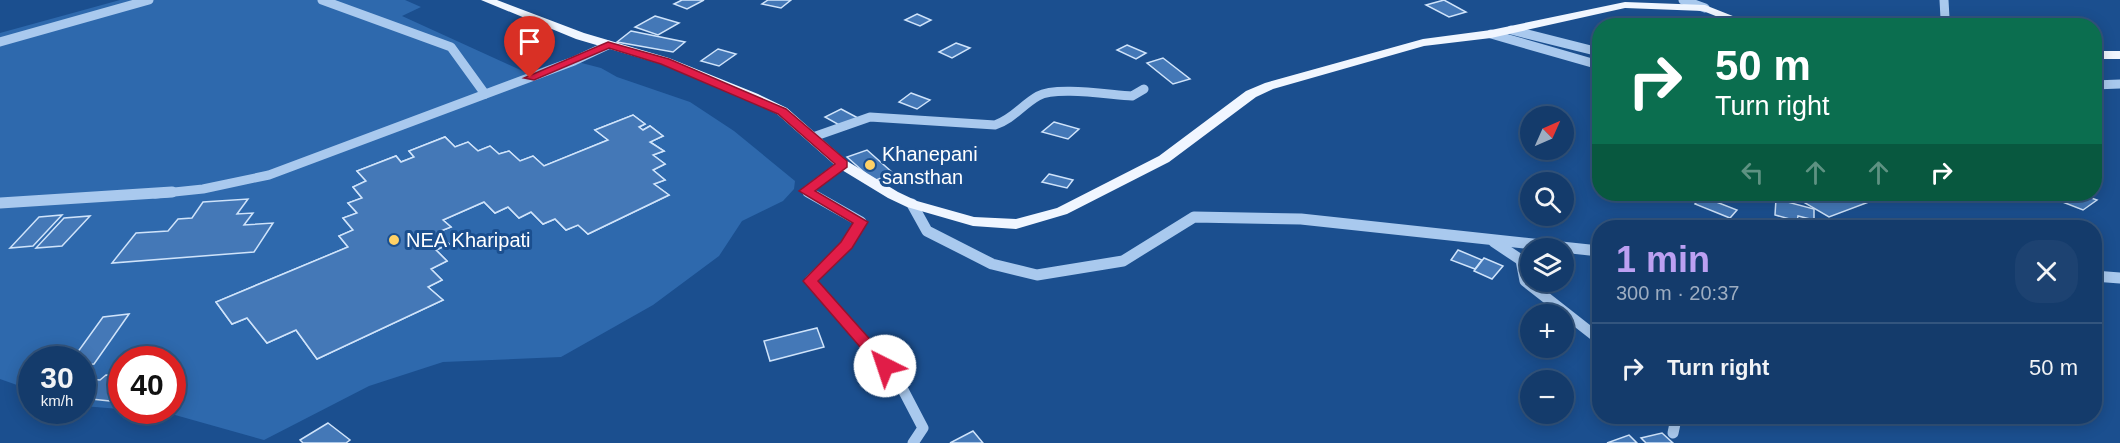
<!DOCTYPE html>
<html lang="en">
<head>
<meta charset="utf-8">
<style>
	body { margin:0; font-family:Helvetica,sans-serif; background:#1d4271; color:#f1f3f6; height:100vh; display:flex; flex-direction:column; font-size:22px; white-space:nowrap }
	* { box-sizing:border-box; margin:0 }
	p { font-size:20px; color:#9dadc1 }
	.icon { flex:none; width:33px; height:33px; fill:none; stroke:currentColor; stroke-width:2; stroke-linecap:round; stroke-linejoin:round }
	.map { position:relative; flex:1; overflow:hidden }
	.details { position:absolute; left:1592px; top:220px; width:510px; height:204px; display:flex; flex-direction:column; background:#143b6b; border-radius:24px; box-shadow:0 3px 15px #0003,0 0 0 2px #33557e }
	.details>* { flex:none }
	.top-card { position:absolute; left:1592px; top:18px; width:510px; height:183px; border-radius:24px; box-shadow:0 3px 15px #0003,0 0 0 2px #33557e; background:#0b6e4f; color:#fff; overflow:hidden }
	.needle { width:39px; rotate:45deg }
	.controls { position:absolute; left:1520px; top:106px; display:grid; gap:12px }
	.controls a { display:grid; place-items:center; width:54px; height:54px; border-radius:50%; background:#143b6b; box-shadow:0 3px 15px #0003,0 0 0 2px #33557e; font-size:30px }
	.speed { position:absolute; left:18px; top:346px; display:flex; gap:12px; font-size:30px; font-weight:700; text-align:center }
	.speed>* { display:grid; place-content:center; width:78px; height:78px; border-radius:50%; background:#143b6b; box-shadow:0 3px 15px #0003,0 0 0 2px #33557e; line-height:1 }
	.speed small { font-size:15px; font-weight:400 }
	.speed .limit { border:9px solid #d22; background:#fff; color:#111 }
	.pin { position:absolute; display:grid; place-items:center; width:51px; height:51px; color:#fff; margin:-62px -26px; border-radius:50% 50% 50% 0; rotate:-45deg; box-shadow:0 0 6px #0007 }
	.pin .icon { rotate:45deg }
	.me { position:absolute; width:66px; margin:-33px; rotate:319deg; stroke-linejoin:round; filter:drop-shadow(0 0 4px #0008) }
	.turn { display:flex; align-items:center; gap:21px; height:126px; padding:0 24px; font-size:27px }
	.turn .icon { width:78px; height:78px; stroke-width:2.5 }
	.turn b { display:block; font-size:42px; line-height:51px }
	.lanes { display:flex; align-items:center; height:57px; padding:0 24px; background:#0003; justify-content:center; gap:30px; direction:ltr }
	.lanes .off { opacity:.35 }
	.round { display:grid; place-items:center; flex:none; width:63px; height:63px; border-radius:24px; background:#1d4271 }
	.head { display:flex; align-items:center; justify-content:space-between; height:102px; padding:0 24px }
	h1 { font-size:36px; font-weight:600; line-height:45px; color:#bca0f2 }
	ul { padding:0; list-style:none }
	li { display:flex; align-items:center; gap:18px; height:90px; padding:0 24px; border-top:2px solid #33557e }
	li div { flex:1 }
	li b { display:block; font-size:22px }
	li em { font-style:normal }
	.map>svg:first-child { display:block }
	.green { fill:#2e69ad; fill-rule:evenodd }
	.building { fill:#4478b7; stroke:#cfe3fa; stroke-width:1.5; fill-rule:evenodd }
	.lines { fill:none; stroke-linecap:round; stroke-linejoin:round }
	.minor-far1 { stroke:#a9c9ee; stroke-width:9 }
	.minor { stroke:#a9c9ee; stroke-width:11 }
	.major { fill:#f0f6ff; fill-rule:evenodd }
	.route { fill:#e11d48; stroke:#92132f; stroke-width:1.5 }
	.poi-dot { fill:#ffd166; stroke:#1b4f8f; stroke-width:2 }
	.labels { text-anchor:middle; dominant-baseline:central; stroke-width:6; stroke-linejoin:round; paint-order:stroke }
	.poi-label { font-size:20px; fill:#fff; stroke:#1b4f8f; text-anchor:start }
</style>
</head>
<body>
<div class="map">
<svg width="2120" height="443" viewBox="0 0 2120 443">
	<rect width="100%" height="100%" fill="#1b4f8f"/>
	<!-- green -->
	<path class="green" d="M 120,0 L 405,0 L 421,7 L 402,16 L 527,73 L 566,59 L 601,68 L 617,77 L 690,102 L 734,131 L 795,181 L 794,189 L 783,201 L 742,221 L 719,256 L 653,305 L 561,357 L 443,362 L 369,386 L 264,440 L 168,413 L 83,406 L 82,360 L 32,360 L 31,390 L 0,379 L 0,33 ZM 122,360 L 172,360 L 172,411 L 122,411 Z"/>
	<!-- building -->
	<g class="building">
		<polygon points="682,0 704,0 687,9 674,4"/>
		<polygon points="768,0 791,0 781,8 762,4"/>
		<polygon points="1444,0 1466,12 1449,17 1426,5"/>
		<polygon points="917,14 931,20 920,26 905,20"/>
		<polygon points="655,16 679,23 658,35 635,27"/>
		<polygon points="631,31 685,42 673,52 617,42"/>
		<polygon points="956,43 970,48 952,58 939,52"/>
		<polygon points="1127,45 1146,53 1136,59 1117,50"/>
		<polygon points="718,49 736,54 719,66 701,61"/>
		<polygon points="1163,58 1190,79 1173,84 1147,63"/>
		<polygon points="911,93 930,100 917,109 899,102"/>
		<polygon points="841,109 858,118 841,126 825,117"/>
		<path d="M 633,115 L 645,124 L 639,127 L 643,130 L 650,126 L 663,136 L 650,142 L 664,151 L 653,155 L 665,164 L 653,170 L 665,180 L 654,184 L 669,195 L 588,234 L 578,225 L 566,230 L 555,219 L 543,224 L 531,212 L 519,218 L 508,207 L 495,213 L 484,202 L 443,220 L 451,227 L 438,232 L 449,244 L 436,250 L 447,261 L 431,269 L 442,280 L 428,287 L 443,300 L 317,359 L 296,330 L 267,343 L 247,318 L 232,324 L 216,302 L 348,247 L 339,236 L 353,230 L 343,218 L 357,213 L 348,203 L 362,198 L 353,187 L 366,181 L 357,171 L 396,156 L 401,162 L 414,157 L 409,151 L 445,137 L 455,147 L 468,142 L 478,151 L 490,146 L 499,154 L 509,151 L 520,161 L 533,156 L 544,166 L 608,140 L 595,130 ZM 606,148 L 599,198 L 522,182 ZM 402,171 L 479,187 L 392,223 ZM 389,241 L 369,303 L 283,285 Z"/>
		<polygon points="633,115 645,124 639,127 643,130 650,126 663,136 650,142 664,151 653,155 665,164 653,170 665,180 654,184 669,195 588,234 578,225 566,230 555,219 543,224 531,212 519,218 508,207 495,213 484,202 443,220 451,227 438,232 449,244 436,250 447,261 431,269 442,280 428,287 443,300 317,359 296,330 267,343 247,318 232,324 216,302 348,247 339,236 353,230 343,218 357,213 348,203 362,198 353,187 366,181 357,171 396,156 401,162 414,157 409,151 445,137 455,147 468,142 478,151 490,146 499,154 509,151 520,161 533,156 544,166 608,140 595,130"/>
		<polygon points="1054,122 1079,129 1068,139 1042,132"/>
		<polygon points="867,150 893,173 874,181 847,157"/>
		<polygon points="1049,174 1073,180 1067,188 1042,182"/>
		<polygon points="1831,194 1890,194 1829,217 1805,203"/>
		<polygon points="2042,194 2080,194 2097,200 2083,210"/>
		<polygon points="1701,196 1737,210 1730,218 1695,204"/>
		<polygon points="248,199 237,214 253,213 244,225 273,223 254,252 112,263 136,233 168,231 178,219 192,218 203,202"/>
		<polygon points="1776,199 1814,209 1814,220 1798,216 1797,221 1775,215"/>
		<polygon points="62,215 33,246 10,248 39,217"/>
		<polygon points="90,216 62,246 36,248 64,218"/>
		<polygon points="1458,250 1482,260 1475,269 1451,260"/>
		<polygon points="1484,258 1503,266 1492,279 1474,271"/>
		<polygon points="129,314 94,364 82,365 82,360 72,360 103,317"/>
		<polygon points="817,328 824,347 770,361 764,341"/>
		<polygon points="106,375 122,376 122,400 119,402 82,398 82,384 88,379 100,380"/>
		<polygon points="328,423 350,440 346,443 303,443 300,440"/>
		<polygon points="973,431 983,443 950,443"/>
		<polygon points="1662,433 1673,443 1646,443 1641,438"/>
		<polygon points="1629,435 1637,443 1607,443"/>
	</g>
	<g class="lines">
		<!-- minor-far1 -->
		<g class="minor-far1">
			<polyline points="322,0 451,47 485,94"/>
			<polyline points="1683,0 1705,8"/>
			<polyline points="1944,0 1945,18 1952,26"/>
			<polyline points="1511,30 1599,52"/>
			<polyline points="1491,34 1599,65"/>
			<polyline points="0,42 149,0"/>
			<polyline points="2094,85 2120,84"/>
			<path d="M 813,137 L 870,117 L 995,125 C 1013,119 1022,105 1038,96 C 1056,86 1110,95 1132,96 L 1144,89"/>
			<polyline points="155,194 203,189 269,175 574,61 608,45"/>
			<polyline points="811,194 806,191 842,164"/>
		</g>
		<!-- minor -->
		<g class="minor">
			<polyline points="808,192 861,222 847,245 810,281 900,384 923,428 913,443"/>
			<polyline points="0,203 172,192"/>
			<polyline points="912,204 927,231 992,264 1037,275 1123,261 1194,217 1301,219 1599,251"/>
			<polyline points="1494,242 1521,260 1525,281 1599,339"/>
			<polyline points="2094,276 2120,278"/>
			<polyline points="1673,433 1676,419 1674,417"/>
		</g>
		<!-- major -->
		<g class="major">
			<polygon points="481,0 497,0 584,33 669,58 758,94 787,108 847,161 898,192 917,201 974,217 1016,219 1057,208 1159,156 1246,91 1265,83 1423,39 1491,30 1625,2 1705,5 1758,26 1741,26 1703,11 1625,8 1491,38 1424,46 1273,89 1256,97 1169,162 1067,214 1016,229 973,226 907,207 888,198 837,167 777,114 748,100 661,64 576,39"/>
			<rect x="2094" y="51" width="26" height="8"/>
		</g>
	</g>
	<!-- route -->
	<polygon class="route" points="608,42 669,59 786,109 847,161 847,167 815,191 868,222 852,248 818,281 891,363 893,366 891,370 880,370 803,281 841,242 853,223 799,191 835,164 778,114 661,64 609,48 534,80 524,78"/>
	<!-- markers -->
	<g class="poi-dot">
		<circle cx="870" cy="165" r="6"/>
		<circle cx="394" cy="240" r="6"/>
	</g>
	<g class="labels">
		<!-- poi labels -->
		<g class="poi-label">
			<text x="882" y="154">Khanepani<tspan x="882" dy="23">sansthan</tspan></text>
			<text x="406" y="240">NEA Kharipati</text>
		</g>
	</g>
</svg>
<div class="controls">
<a><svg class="needle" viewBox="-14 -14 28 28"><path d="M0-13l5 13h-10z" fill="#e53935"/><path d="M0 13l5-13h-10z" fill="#9dadc1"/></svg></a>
<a><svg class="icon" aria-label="search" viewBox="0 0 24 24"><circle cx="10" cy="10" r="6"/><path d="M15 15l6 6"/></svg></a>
<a><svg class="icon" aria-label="layers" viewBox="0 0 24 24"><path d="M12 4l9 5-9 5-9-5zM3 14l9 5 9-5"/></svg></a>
<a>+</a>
<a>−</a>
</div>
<div class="speed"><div>30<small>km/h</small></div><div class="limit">40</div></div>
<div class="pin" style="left:530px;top:78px;background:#d93025"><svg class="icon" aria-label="arrive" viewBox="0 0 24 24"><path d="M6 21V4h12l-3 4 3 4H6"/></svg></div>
<svg class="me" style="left:885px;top:366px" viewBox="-20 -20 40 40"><circle r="19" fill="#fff"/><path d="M0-13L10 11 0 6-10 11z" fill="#e11d48"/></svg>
<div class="top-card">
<div class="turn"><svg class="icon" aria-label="right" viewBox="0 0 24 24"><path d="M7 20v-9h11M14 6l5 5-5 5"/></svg><div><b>50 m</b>Turn right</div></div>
<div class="lanes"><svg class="icon off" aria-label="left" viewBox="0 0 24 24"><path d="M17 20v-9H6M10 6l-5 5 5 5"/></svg><svg class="icon off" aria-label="ahead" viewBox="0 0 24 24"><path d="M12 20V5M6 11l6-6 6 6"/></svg><svg class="icon off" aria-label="ahead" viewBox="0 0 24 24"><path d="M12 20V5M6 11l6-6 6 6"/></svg><svg class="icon" aria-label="right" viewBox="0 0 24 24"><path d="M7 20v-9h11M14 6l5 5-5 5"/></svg></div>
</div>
<section class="details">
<div class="head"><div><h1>1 min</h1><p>300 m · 20:37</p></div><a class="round"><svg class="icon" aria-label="close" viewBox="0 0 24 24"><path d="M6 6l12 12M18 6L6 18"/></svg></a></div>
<ul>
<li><svg class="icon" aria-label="right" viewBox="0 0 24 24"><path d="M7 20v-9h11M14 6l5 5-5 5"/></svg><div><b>Turn right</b></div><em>50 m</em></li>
</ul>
</section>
</div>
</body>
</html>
